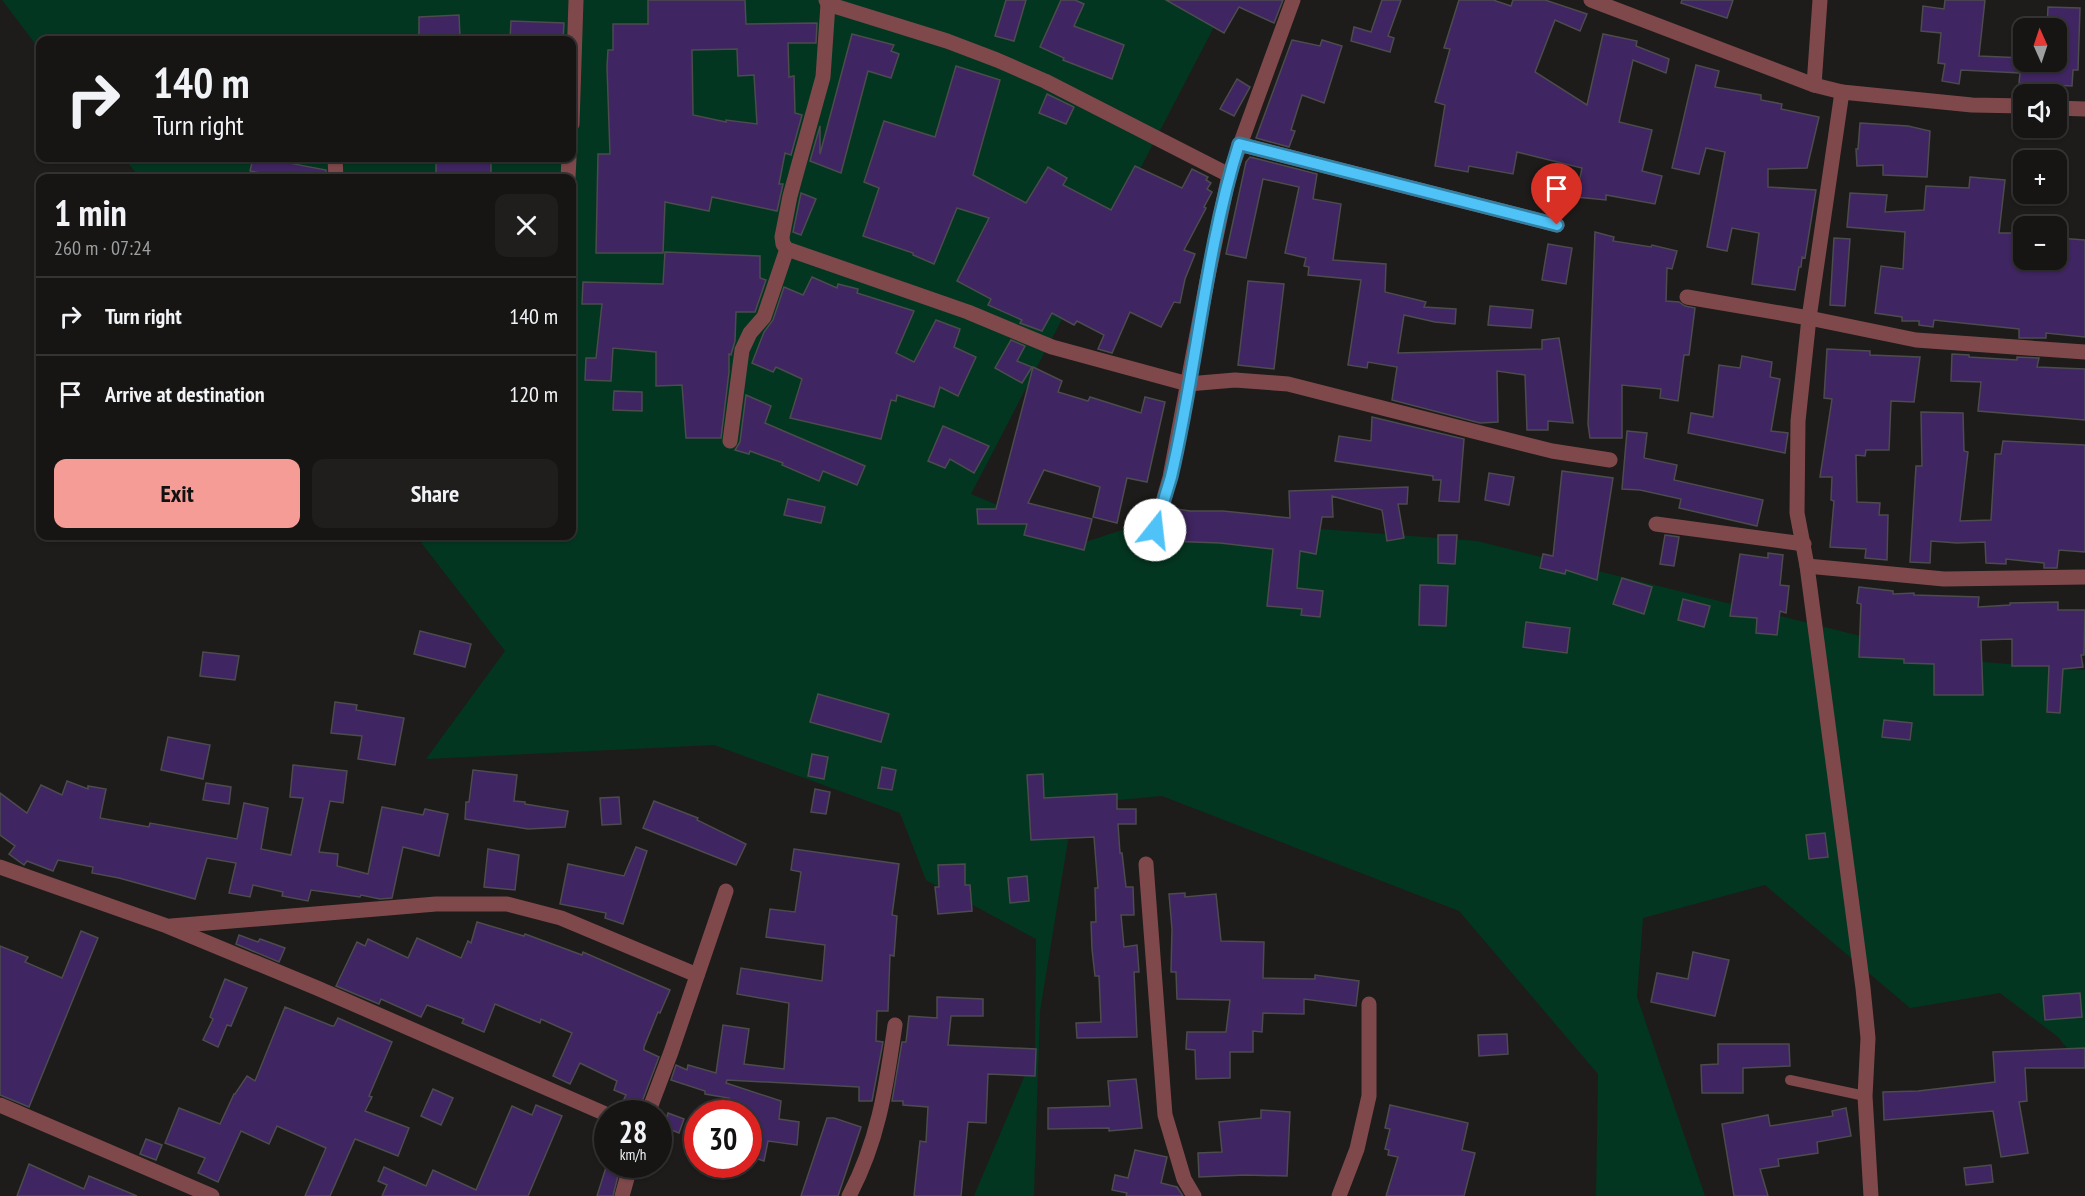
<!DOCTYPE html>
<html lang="en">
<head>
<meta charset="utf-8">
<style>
	body { margin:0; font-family:"PT Sans Narrow",sans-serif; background:#1f1e1d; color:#f1f3f6; height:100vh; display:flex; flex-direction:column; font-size:22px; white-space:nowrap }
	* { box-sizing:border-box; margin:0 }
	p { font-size:20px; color:#9e9fa0 }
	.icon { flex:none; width:33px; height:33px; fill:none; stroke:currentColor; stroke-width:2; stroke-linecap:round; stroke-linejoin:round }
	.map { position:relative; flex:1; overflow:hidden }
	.sheet { position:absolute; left:36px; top:174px; width:540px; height:366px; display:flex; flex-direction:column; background:#161514; border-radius:12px; box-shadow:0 2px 4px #0004,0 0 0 2px #353434 }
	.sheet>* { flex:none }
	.hud { position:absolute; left:36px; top:36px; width:540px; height:126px; border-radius:12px; box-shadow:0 2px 4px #0004,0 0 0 2px #353434; background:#161514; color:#f1f3f6; overflow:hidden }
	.needle { width:39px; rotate:357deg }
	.tools { position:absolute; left:2013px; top:18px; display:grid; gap:12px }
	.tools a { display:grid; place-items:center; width:54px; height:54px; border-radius:12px; background:#161514; box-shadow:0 2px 4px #0004,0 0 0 2px #353434; font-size:30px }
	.speed { position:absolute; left:594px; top:1100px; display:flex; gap:12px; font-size:30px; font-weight:700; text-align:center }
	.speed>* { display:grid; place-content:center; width:78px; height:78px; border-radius:50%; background:#161514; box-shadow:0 2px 4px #0004,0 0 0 2px #353434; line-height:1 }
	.speed small { font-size:15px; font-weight:400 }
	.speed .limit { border:9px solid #d22; background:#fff; color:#111 }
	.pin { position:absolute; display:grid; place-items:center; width:51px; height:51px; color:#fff; margin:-62px -26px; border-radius:50% 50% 50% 0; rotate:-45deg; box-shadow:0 0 6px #0007 }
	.pin .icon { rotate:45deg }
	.me { position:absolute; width:66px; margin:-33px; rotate:16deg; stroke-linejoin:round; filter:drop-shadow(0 0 4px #0008) }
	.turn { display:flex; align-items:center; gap:21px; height:126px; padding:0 18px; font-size:27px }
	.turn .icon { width:78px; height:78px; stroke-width:2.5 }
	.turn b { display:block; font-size:42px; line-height:51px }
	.round { display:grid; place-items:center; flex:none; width:63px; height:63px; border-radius:12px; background:#1f1e1d }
	.headline { display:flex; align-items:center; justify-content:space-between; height:102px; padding:0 18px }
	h1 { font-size:36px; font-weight:700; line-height:45px }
	.action { display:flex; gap:12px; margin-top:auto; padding:12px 18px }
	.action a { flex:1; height:69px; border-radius:12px; background:#f59c96; color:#111; font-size:24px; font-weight:700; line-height:69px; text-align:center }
	.action a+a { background:#1f1e1d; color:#f1f3f6 }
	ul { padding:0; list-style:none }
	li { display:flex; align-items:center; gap:18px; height:78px; padding:0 18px; border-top:2px solid #353434 }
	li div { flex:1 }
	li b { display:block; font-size:22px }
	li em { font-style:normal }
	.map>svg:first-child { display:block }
	.green { fill:#033620 }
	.building { fill:#3f2561; stroke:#4c4b4e; stroke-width:1.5; fill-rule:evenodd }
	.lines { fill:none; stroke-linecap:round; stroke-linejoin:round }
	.service { stroke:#7f494c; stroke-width:10 }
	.minor { stroke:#7f494c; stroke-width:15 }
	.route-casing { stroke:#337fa1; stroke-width:15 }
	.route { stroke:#4fc3f7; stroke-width:10 }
</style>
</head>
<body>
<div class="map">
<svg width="2085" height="1196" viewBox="0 0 2085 1196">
	<rect width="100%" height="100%" fill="#1d1c1a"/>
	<!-- green -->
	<polygon class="green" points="2,0 1228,0 971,494 1085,542 1163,517 1477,541 1957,660 2085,670 2085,1070 2058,1037 2000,993 1910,1008 1765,885 1643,918 1637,997 1705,1196 1596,1196 1598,1074 1459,911 1162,796 1074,804 1040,1011 1034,1196 974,1196 1035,1051 1036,939 926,880 900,813 714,745 426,759 505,651 416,536 572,536 572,178 140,178 124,158 572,158 572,40 40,40 40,50"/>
	<!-- building -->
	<g class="building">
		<path d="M 648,0 L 745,0 L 746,24 L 817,23 L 816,43 L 788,43 L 789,77 L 794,76 L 795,113 L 802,115 L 791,155 L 785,153 L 779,184 L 783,184 L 777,211 L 712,197 L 709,211 L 665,202 L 663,253 L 596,253 L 598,154 L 610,154 L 607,67 L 608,50 L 613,50 L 613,24 L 648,24 ZM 737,49 L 738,76 L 754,75 L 757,124 L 726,120 L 726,122 L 693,115 L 692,50 Z"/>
		<polygon points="1006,0 1026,0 1014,41 995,36"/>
		<polygon points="1061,0 1075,0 1084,4 1074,26 1124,45 1112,79 1063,60 1064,58 1040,47"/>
		<polygon points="1166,0 1283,0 1274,23 1239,7 1224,33"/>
		<polygon points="1382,0 1401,0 1388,36 1394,38 1390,52 1351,41 1354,27 1371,32"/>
		<polygon points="1459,0 1493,0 1511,6 1513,0 1545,0 1587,14 1580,31 1555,20 1535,72 1587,105 1603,34 1637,41 1636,46 1669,59 1666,73 1633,60 1619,122 1652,130 1642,171 1662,176 1655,204 1606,195 1606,200 1576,197 1582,168 1517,152 1513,174 1469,166 1468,172 1435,166 1445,105 1435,102 1450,49 1444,48"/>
		<polygon points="1682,0 1733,0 1727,18 1681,3"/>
		<polygon points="1945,0 1985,0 1979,56 2024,58 2024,62 2056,62 2056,28 2047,28 2048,7 2080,8 2078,70 2073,70 2072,86 2019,83 2020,73 1961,70 1959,84 1942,81 1945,64 1938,63 1941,33 1921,31 1923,6 1944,9"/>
		<polygon points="459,15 460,37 419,38 419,17"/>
		<polygon points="511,21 564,23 563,40 510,40"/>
		<polygon points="852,34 894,45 891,51 899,54 891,78 868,71 841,173 810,161 820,126 820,154"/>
		<polygon points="1292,40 1320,46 1322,40 1342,46 1324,103 1302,95 1291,130 1295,131 1289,147 1256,138"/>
		<polygon points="1696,65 1719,71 1715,87 1761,95 1761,100 1782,104 1781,109 1819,117 1807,168 1768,169 1768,187 1816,190 1805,258 1802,257 1801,267 1799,267 1795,290 1752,284 1759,233 1732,228 1727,251 1707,247 1725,152 1706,148 1699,174 1672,168"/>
		<polygon points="956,66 1000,80 973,175 1026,203 1048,167 1067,178 1063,185 1111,210 1135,166 1182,188 1192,169 1208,177 1206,180 1211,183 1207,189 1212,192 1204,207 1206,208 1184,250 1195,254 1185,279 1180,303 1174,302 1161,327 1130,312 1112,353 1098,349 1104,335 1077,321 1074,325 1052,313 1042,331 1020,323 1022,320 988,305 991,299 957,281 989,218 957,208 934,264 913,255 913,253 863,236 879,188 864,182 884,121 935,137"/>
		<polygon points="1237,79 1250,87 1234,116 1220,109"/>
		<polygon points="1047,94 1074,107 1066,124 1039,113"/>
		<polygon points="1860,123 1908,126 1930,131 1927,177 1883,175 1883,165 1857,166 1856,149 1858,149"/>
		<polygon points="1250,157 1317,174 1313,199 1341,204 1333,260 1386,264 1385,292 1426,302 1424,307 1456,309 1455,324 1435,322 1404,315 1398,353 1542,349 1542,340 1559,338 1573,423 1548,421 1548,430 1527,430 1525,375 1497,371 1498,422 1480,423 1392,400 1397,367 1368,362 1367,368 1348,365 1361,280 1308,275 1309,267 1304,266 1306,258 1285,253 1299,187 1263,179 1246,258 1226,254 1246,162"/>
		<polygon points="253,158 263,158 326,170 326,178 287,178 250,171"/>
		<polygon points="436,158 491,158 491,174 455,174 455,178 436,178"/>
		<polygon points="1970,177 2005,180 1999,233 2024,233 2024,260 2058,260 2059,238 2085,240 2085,337 2046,333 2046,338 2019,338 2019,329 1934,320 1933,327 1919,325 1919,321 1902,321 1902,317 1875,313 1881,266 1903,269 1905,232 1847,227 1850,193 1887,195 1885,212 1924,210 1926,186 1969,188"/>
		<polygon points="801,193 816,199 801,235 793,232"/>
		<polygon points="1595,232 1614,237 1613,241 1651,247 1652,245 1677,251 1672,269 1667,268 1666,301 1679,302 1685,306 1695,308 1689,355 1684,355 1678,401 1660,398 1661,389 1622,385 1622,438 1590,438 1588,424"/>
		<polygon points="1834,238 1850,239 1845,306 1830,305"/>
		<polygon points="1548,244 1572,248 1566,284 1542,280"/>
		<polygon points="665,252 760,256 760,278 766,280 755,312 736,312 735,341 731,355 729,354 729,372 721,438 686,438 682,385 656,386 656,352 613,348 611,381 585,380 586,358 596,358 602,304 582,304 583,282 663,284"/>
		<polygon points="812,277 837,288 838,284 858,289 857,293 914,311 896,353 914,362 936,320 960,329 954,347 976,357 958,396 940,387 934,407 897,395 896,401 891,400 881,439 790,418 802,379 776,367 773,372 752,363 764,332 773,320 784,287 803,295"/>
		<polygon points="1248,281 1284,284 1274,369 1238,365"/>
		<polygon points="1490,306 1533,310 1531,328 1488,325"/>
		<polygon points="1011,340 1025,346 1017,361 1032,367 1022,383 995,368"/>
		<polygon points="1827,349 1870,351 1870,355 1920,357 1914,402 1891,401 1889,450 1866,450 1865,456 1856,455 1857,502 1880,503 1879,515 1888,515 1887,560 1865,558 1866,549 1830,547 1834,501 1831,500 1832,477 1820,477 1832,399 1824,398"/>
		<polygon points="1952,354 1969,355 1969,357 2017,360 2017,357 2039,358 2037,367 2085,369 2085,420 1978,411 1981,382 1951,381"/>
		<polygon points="1742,356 1772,362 1770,377 1780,379 1771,431 1788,433 1785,453 1688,433 1691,413 1713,417 1719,365 1740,368"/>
		<polygon points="1033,367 1062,381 1058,392 1088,401 1090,397 1141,413 1145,397 1165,402 1147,482 1127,478 1117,523 1093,517 1100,487 1044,470 1028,503 1092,519 1084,550 1024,535 1027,524 978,524 977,509 996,509"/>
		<polygon points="614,391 642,392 642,411 613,410"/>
		<polygon points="746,395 771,406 765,423 865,466 857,485 823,471 819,481 782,465 783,463 750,451 749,454 735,450 740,442"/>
		<polygon points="1921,412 1963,413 1964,451 1968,452 1960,521 1991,520 1995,454 2001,454 2003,441 2085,445 2085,552 2059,550 2057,568 2044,568 2044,563 2006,559 2006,564 1986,563 1985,542 1957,543 1931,541 1930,563 1910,562 1916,466 1922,466"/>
		<polygon points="1372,417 1464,439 1459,502 1439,501 1441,480 1433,480 1433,476 1335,461 1339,436 1371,441"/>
		<polygon points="943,426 989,446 974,473 950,459 945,468 928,461"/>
		<polygon points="1627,431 1647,433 1644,458 1677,465 1674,480 1763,500 1757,526 1679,508 1681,499 1640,490 1622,489"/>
		<polygon points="1562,471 1613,478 1597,580 1566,570 1565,574 1540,568 1543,554 1553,556"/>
		<polygon points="1489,473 1514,477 1509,505 1485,500"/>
		<polygon points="1408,487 1407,504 1398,504 1404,538 1387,541 1382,510 1332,496 1333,517 1322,517 1316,554 1300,551 1297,588 1323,591 1320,617 1301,615 1302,609 1267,606 1273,549 1220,543 1167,541 1171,508 1190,511 1223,511 1290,518 1289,491"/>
		<polygon points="788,499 825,507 821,523 784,515"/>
		<polygon points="1438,535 1457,535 1455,564 1438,563"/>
		<polygon points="1665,535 1679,537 1674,566 1660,564"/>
		<polygon points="1768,553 1783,555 1780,585 1789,586 1786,613 1780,611 1777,635 1756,633 1757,618 1730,616 1740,554 1768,558"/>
		<polygon points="1622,578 1652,587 1644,614 1613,604"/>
		<polygon points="1420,585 1448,586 1446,626 1419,625"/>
		<polygon points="1859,587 1893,591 1893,594 1914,593 1914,595 1979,597 1978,607 2010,605 2010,603 2058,602 2058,610 2085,610 2084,655 2081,655 2083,667 2063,669 2060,713 2047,712 2049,666 2012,666 2012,639 1981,640 1983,695 1934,695 1934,664 1904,663 1904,659 1859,657 1861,604 1857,603"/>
		<polygon points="1683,599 1710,606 1704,627 1678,620"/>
		<polygon points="1526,622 1570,628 1567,653 1523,647"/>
		<polygon points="420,631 471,644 465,667 414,654"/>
		<polygon points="203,652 239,656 235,680 200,676"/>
		<polygon points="818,694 889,714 881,742 810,722"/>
		<polygon points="335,702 357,705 356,710 404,718 395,765 358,759 362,736 331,733"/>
		<polygon points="1884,720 1912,723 1910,740 1882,737"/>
		<polygon points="168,737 210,745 203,779 161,770"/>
		<polygon points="812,754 828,757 824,779 808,776"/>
		<polygon points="293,765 347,771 343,803 330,801 319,852 338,854 337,866 368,874 382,807 423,815 425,809 448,814 439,856 403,847 392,898 380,899 361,895 360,897 311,890 308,901 282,896 283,892 253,885 250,897 229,893 236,863 207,858 195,899 119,878 92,873 93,867 58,860 53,871 27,861 24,865 9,854 15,846 0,835 0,793 27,813 41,785 62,795 67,781 88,789 88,786 106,789 100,818 149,827 150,823 237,839 244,803 268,808 261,849 291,855 303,798 290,797"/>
		<polygon points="882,767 896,770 892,790 878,788"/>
		<polygon points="473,770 517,775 514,801 525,802 525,804 568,811 565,827 528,829 465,819 466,802 469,802"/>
		<polygon points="1043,774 1044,798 1117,794 1117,809 1136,809 1136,824 1118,824 1120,853 1122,853 1126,887 1133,887 1134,915 1121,915 1124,947 1137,945 1139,972 1134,972 1137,1037 1077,1038 1076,1023 1101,1022 1099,976 1095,976 1092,949 1091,922 1096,922 1095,888 1098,888 1094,837 1031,840 1027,775"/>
		<polygon points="206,783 231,787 229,804 203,800"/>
		<polygon points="815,789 830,792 826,814 811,812"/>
		<polygon points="619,797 621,824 602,825 600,798"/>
		<polygon points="654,801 698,818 697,820 746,844 736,865 643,828"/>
		<polygon points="1825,833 1828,857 1809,859 1806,835"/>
		<polygon points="636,847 647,851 623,924 605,918 606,913 560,904 568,864 624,876"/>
		<polygon points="488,849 519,855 515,890 484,887"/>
		<polygon points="794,849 899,864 892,915 897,916 894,956 890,955 888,1011 877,1011 876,1041 883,1042 872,1101 859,1101 859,1087 727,1080 726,1083 781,1101 779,1119 799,1122 797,1145 768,1141 764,1161 748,1156 748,1113 727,1113 729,1098 705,1094 705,1091 671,1080 676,1065 687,1070 688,1065 716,1073 723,1025 749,1029 744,1064 784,1069 789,1003 737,994 741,968 822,981 825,945 766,937 770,909 795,912 801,872 791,870"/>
		<polygon points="965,864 965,885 970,885 972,911 938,914 935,887 939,887 938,865"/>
		<polygon points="1027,876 1029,901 1010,903 1008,878"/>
		<polygon points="1185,893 1185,897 1216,894 1221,941 1264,942 1263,978 1315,979 1315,975 1359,981 1356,1006 1304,999 1304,1014 1263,1013 1262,1032 1253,1031 1253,1052 1230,1052 1230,1078 1196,1079 1195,1050 1186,1049 1187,1032 1226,1032 1230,1000 1177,999 1176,972 1171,972 1172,929 1169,894"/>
		<polygon points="477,922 524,936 525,934 582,955 583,952 670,990 660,1013 658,1012 644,1047 644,1050 659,1057 640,1107 624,1099 626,1095 614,1090 617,1081 580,1063 570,1084 553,1076 572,1033 541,1019 540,1023 495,1004 484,1032 462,1023 464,1019 427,1005 421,1017 381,999 379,1004 336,986 357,942 365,946 368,939 408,958 417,938 461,958 468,941 471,943"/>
		<polygon points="81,931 98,938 29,1107 0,1095 0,946 28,957 25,962 62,978"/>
		<polygon points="239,935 258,942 260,939 285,948 279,962 236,944"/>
		<polygon points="1693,952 1729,960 1715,1016 1651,1002 1657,973 1688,979"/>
		<polygon points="225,979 247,988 231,1026 227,1025 218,1047 203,1040 213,1019 210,1017"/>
		<polygon points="2080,993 2082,1017 2045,1020 2043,996"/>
		<polygon points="937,997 983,999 983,1016 951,1016 948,1045 1036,1049 1035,1076 988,1074 986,1123 968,1122 961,1196 914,1196 920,1141 926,1142 928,1107 903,1105 903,1101 892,1101 902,1042 906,1042 909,1016 937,1018"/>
		<polygon points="285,1007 332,1026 334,1026 338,1018 392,1042 369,1096 372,1097 365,1111 409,1128 398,1156 355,1139 330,1196 305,1196 326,1148 277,1126 269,1144 241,1131 218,1182 198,1173 205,1158 165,1143 179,1108 220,1124 234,1094 235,1094 247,1076 255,1081"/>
		<polygon points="1507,1034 1508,1054 1479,1056 1478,1035"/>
		<polygon points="1718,1044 1789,1044 1790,1066 1743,1068 1743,1093 1702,1093 1701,1065 1718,1064"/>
		<polygon points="2085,1048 2085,1068 2025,1068 2027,1101 2019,1102 2028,1153 2001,1157 1993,1111 1884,1120 1883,1092 1918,1091 1995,1082 1993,1052"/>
		<polygon points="1136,1079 1142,1128 1109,1131 1109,1128 1048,1129 1048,1108 1110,1106 1108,1081"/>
		<polygon points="433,1089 453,1098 441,1125 421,1116"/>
		<polygon points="536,1105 562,1116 528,1196 382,1196 387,1185 378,1181 384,1167 426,1186 433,1170 476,1190 512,1106 532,1115"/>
		<polygon points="1390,1105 1468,1123 1462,1150 1475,1153 1464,1196 1386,1196 1398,1157 1388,1155 1389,1150 1385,1149 1390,1129 1385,1128"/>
		<polygon points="1846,1108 1851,1136 1817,1142 1818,1153 1778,1159 1779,1166 1760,1169 1768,1196 1734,1196 1722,1124 1768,1115 1770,1126 1833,1116 1832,1111"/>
		<polygon points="1261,1110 1290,1112 1287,1176 1245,1175 1199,1177 1198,1153 1222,1152 1219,1122 1261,1118"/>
		<polygon points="668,1113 684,1119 679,1133 664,1127"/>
		<polygon points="827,1118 834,1118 861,1127 838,1196 801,1196"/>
		<polygon points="146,1139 162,1145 156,1160 140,1154"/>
		<polygon points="1135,1150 1167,1157 1161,1183 1177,1187 1183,1196 1126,1196 1127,1193 1112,1190 1115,1175 1128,1178"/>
		<polygon points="29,1164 84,1189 89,1176 137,1196 17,1196"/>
		<polygon points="607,1164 621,1164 613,1196 597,1196"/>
		<polygon points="1991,1165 1993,1182 1966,1185 1964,1168"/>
	</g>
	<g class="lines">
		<!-- service -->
		<polyline class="service" points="1790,1080 1865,1096"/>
		<!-- minor -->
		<g class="minor">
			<polyline points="826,0 828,4 947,41 997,60 1045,81 1229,175"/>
			<polyline points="1591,0 1814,85 1842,92 1972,105 2024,106"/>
			<polyline points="828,4 823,77 790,196 782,237 783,244 787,249 968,312 1052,347 1188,384 1235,380 1288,384 1552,451 1610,460"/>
			<polyline points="1814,85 1820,0"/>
			<polyline points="1842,92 1809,318 1798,421 1797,513 1807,566 1863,988 1868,1038 1865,1096 1871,1196"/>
			<polyline points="2056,108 2085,109"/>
			<polyline points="572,124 576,0"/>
			<polyline points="1239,144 1557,225"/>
			<polyline points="335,158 336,178"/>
			<polyline points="568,178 569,158"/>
			<polyline points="1687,297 1809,318 1916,340 2085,352"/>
			<polyline points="730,441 742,350 750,333 764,317 787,249"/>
			<polyline points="1656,524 1804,544"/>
			<polyline points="1155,530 1170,477 1207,281 1229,175 1293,0"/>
			<polyline points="1807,566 1944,579 2085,577"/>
			<polyline points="1146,864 1165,1115 1184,1179 1194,1196"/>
			<polyline points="0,867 167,926 317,988 608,1115"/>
			<polyline points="171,926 436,904 507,904 561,918 697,975"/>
			<polyline points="0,1105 212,1196"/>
			<polyline points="648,1113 671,1052 726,891"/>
			<polyline points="622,1196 631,1164"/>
			<path d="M 849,1196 C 879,1140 886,1086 895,1025"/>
			<polyline points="1339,1196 1357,1149 1369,1096 1369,1004"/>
		</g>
	</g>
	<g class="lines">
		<!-- route casing -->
		<g class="route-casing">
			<path id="route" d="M 1155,530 C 1160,512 1166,494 1171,477 C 1197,367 1205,252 1239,144 L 1557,225"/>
		</g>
		<!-- route -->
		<use href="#route" class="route"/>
	</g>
</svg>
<div class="tools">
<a><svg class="needle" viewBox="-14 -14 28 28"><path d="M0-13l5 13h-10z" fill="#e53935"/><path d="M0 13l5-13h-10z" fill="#9e9fa0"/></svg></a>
<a><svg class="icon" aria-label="sound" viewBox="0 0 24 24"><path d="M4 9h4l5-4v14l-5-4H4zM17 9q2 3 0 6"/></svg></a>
<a>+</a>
<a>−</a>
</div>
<div class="speed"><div>28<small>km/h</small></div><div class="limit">30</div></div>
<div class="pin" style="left:1557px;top:225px;background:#d93025"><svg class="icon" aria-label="arrive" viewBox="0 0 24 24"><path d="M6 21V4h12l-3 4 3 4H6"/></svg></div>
<svg class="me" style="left:1155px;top:530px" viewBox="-20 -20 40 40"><circle r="19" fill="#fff"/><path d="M0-13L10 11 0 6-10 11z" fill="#4fc3f7"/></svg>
<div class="hud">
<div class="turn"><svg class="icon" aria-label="right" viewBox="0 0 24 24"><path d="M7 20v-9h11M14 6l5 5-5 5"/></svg><div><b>140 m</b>Turn right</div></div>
</div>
<section class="sheet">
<div class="headline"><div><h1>1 min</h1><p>260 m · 07:24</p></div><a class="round"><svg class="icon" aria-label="close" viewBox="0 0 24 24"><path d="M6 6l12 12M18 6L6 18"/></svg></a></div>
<ul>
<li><svg class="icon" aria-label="right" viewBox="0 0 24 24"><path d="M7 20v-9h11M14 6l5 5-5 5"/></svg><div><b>Turn right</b></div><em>140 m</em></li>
<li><svg class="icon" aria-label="arrive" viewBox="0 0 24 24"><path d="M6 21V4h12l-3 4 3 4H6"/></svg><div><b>Arrive at destination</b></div><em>120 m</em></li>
</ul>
<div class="action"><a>Exit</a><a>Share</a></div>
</section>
</div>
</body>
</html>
